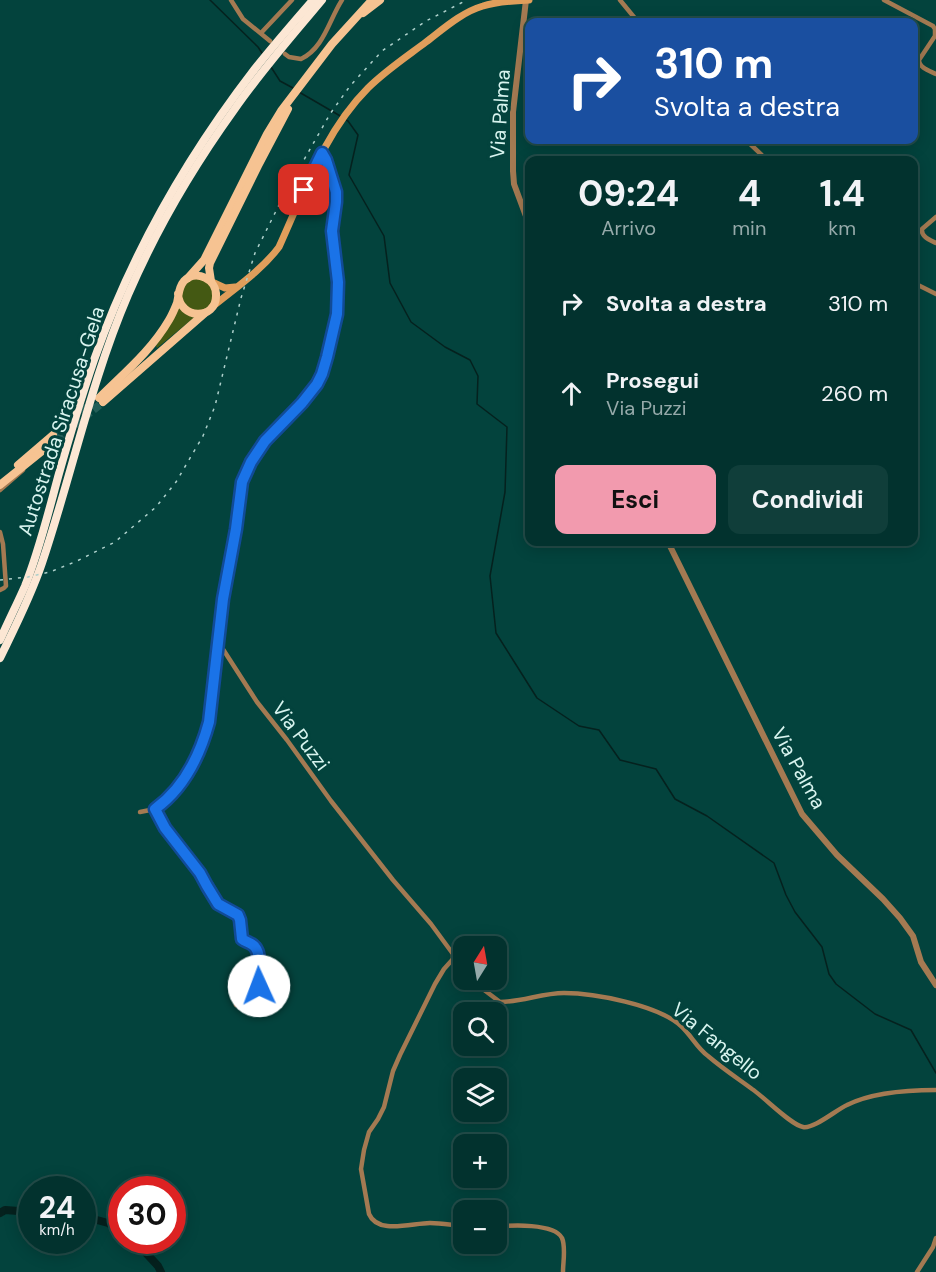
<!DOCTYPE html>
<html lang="it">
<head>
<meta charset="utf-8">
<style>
	body { margin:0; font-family:"DM Sans",sans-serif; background:#103e3a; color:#f1f3f6; height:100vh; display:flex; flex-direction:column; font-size:22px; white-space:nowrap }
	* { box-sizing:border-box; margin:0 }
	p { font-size:20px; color:#96aaaa }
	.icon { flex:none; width:33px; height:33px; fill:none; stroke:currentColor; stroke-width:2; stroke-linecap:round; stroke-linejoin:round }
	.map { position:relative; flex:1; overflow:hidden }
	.panel { position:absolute; left:525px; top:156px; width:393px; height:390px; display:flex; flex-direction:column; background:#02322e; border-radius:12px; box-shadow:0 3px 15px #0003,0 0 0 2px #234d4a }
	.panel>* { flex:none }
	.hud { position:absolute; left:525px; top:18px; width:393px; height:126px; border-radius:12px; box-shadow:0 3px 15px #0003,0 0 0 2px #234d4a; background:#1a4fa0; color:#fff; overflow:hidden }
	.needle { width:39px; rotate:11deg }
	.fabs { position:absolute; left:453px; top:936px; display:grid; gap:12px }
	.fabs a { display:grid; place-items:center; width:54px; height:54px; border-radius:12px; background:#02322e; box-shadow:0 3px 15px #0003,0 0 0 2px #234d4a; font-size:30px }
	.speed { position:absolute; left:18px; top:1176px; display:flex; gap:12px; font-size:30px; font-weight:700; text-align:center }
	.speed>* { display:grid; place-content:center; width:78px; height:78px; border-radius:50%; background:#02322e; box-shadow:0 3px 15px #0003,0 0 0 2px #234d4a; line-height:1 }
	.speed small { font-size:15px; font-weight:400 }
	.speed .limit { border:9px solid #d22; background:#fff; color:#111 }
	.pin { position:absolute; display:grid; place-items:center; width:51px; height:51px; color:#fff; margin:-26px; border-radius:12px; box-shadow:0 3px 9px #0006 }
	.me { position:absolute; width:66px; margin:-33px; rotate:358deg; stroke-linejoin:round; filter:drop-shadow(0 0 4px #0008) }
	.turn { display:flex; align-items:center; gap:21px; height:126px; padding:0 30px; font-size:27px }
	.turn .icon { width:78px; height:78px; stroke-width:2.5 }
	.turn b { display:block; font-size:42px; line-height:51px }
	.eta { display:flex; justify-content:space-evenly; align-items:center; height:102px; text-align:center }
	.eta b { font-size:36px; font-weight:700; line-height:42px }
	.primary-button { display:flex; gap:12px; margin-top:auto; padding:12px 30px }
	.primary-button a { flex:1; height:69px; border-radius:12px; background:#f29aae; color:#111; font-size:24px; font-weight:700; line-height:69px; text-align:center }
	.primary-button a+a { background:#103e3a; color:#f1f3f6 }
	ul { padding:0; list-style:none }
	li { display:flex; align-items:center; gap:18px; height:90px; padding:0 30px }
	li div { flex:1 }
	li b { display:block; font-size:22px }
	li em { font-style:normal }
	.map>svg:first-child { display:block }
	.green { fill:#445913 }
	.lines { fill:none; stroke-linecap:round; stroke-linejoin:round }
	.stream { stroke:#05211e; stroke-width:1.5 }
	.river { stroke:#05211e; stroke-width:8 }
	.primary-tunnel { stroke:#235e58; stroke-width:8; stroke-dasharray:8 4; stroke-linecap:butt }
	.minor { stroke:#a47a52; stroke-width:4.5 }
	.tertiary { stroke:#a47a52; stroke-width:6 }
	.secondary { stroke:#e09e5b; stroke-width:7 }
	.primary { stroke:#f6c392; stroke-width:8 }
	.motorway { stroke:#fce7d4; stroke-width:8 }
	.rail { stroke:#add0cb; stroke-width:1.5; stroke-dasharray:3 6; stroke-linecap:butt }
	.route-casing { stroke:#114b97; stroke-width:15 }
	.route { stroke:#1a73e8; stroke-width:10 }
	.labels { text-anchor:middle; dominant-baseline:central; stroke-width:6; stroke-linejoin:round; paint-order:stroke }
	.street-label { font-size:20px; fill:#d8f4ef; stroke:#03433d }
</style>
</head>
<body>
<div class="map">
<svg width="936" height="1272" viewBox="0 0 936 1272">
	<rect width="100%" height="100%" fill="#03433d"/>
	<!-- green -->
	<g class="green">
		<circle cx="197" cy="295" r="16"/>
		<polygon points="178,306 196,316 157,348 156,346 174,316"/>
	</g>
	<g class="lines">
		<!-- stream -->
		<g class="stream">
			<polyline points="210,0 258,47 262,53"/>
			<polyline points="271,67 280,81 293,88"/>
			<polyline points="299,92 342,117"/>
			<polyline points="346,120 348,121 358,135 349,175 384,236 390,283 411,322 445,347 470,360 478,376 477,404 507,427 505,492 490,576 496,633 537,698 579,726 599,730 620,760 656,769 675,799 707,816 774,863 786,895 795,912 822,947 829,974 836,984 875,1014 911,1030 936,1073"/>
		</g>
		<!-- river -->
		<g class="river">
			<polyline points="0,1213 5,1210 32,1212"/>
			<polyline points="82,1216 108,1223 122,1232"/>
			<polyline points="134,1240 158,1266 161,1272"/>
		</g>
		<!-- primary-tunnel -->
		<g class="primary-tunnel">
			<polyline points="53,435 91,404"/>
			<polyline points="56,440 103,402"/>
		</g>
		<!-- minor -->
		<g class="minor">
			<polyline points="231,0 243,19 270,41"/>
			<polyline points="620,0 638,22"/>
			<path d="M 884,0 L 933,26 L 935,29 L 935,36 L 919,60 C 919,68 930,71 936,74"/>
			<polyline points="261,33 292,0"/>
			<path d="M 285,54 L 289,57 L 301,59 C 324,48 329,20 342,0"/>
			<polyline points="746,140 767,160"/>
			<path d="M 322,153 L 326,160 L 336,192 L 336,202 L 332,231 L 338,282 L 337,314 L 327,357 L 317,384 L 302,403 L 265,441 L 251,462 L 242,482 L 236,529 L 223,599 L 219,643 L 257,702 L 287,740 L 331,801 L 393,880 L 431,924 L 453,954 L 453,959 L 444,969 L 435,984 L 400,1055 L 393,1071 L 384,1107 L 378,1119 L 369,1132 L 364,1150 L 361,1169 L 369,1214 C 378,1235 412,1223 430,1223 C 441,1223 452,1225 464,1226"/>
			<path d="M 936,217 L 922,229 C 921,237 930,240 936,243"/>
			<polyline points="914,283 936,294"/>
			<polyline points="0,490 23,470"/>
			<polyline points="0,532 3,544 6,586 4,588 0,590"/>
			<path d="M 219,643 L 217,650 C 215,675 215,701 209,724 C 201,755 181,790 155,809 C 167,831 184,850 199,871 C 206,881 209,894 218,903 C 224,909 233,910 238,916 C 242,921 241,933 242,939 C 246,942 251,942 254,946 C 263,956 256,968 257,979 C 258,985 262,991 262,998 C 254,1002 244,999 236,1005"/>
			<polyline points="140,812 155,809"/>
			<polyline points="453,959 457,969 464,974"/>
			<path d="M 471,980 L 500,1002 C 522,1002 542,993 564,993 C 594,993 658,1005 681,1026 C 691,1035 697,1048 708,1056 C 722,1068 737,1078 752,1089 C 764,1097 791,1125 803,1127 C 814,1129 836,1110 847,1105 C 873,1092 907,1090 936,1090"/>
			<path d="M 496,1227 C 511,1225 554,1223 562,1238 C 566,1247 563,1262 563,1272"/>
			<polyline points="917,1272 933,1247 936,1238"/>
		</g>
		<!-- tertiary -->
		<g class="tertiary">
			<polyline points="526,0 513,112 513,171 514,184 530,227"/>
			<polyline points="668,542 802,814 837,855 883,899 900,918 913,936 921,962 936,985"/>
		</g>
		<!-- secondary -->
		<g class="secondary">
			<polyline points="212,282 225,288 235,287"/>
			<path d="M 212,307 C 235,288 261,271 279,247 C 304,192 325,131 368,88 C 385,71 406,57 426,42 C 443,29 462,12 483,6 C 498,1 514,1 529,0"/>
		</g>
		<!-- primary -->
		<g class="primary">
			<polyline points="363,13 380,0"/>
			<polyline points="188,278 204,260 267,134 281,111 332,44 372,0"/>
			<polyline points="211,281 209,268 210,263 258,166 288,109"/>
			<path d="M 99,398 C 124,373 151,351 169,320 C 172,315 175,308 177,303 C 179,295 178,288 184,281 C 196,269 217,279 216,296 C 216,320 180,320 178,294"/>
			<polyline points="103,402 205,313"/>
			<polyline points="18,465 53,435"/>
			<polyline points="0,485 56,440"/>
		</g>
		<!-- motorway -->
		<g class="motorway">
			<path d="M 0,640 C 8,622 17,604 25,586 C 39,551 48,514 58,477 C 69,438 81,398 94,360 C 131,255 187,157 254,70 C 273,46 293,23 313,0"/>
			<path d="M 0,658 C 15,627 31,596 42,563 C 72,474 91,381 128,295 C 156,230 193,167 234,110 C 261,71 292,36 322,0"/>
		</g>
		<!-- rail -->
		<polyline class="rail" points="0,580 28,577 50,572 77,561 115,542 156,507 176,482 203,436 215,406 241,298 255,253 284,195 330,114 350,86 382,51 426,21 467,0"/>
	</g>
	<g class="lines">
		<!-- route casing -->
		<g class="route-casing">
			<path id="route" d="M 259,986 C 256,973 263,957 255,947 C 252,943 246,942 242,939 L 240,920 L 238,915 L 218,904 L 207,886 L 200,873 L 165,828 L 155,809 C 183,789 200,755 209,722 L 223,599 L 236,529 L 242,482 L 251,462 L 265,441 L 302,403 L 317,384 L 322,374 L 327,357 L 337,314 L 338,282 L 332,231 L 336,202 L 336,192 L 326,160 L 322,153 L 304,190"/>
		</g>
		<!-- route -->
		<use href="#route" class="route"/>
	</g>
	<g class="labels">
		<!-- street labels -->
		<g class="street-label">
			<text transform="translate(500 114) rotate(-86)">Via Palma</text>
			<text transform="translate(61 421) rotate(-72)">Autostrada Siracusa-Gela</text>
			<text transform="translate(301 736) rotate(53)">Via Puzzi</text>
			<text transform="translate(799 768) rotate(61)">Via Palma</text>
			<text transform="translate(717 1041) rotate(39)">Via Fangello</text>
		</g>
	</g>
</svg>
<div class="fabs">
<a><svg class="needle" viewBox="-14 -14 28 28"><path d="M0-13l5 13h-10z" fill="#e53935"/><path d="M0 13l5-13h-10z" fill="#96aaaa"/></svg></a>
<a><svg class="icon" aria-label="search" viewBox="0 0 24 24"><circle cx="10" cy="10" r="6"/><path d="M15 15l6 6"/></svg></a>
<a><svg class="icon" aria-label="layers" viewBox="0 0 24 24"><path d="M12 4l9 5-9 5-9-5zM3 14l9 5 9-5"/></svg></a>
<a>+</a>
<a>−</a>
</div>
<div class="speed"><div>24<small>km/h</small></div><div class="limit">30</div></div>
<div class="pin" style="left:304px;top:190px;background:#d93025"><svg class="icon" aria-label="arrive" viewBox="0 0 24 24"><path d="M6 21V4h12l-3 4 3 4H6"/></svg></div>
<svg class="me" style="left:259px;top:986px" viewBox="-20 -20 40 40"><circle r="19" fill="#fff"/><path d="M0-13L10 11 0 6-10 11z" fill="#1a73e8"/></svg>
<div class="hud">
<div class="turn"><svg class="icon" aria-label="right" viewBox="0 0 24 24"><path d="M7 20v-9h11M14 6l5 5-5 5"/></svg><div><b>310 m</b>Svolta a destra</div></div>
</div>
<section class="panel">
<div class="eta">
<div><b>09:24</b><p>Arrivo</p></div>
<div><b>4</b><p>min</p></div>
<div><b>1.4</b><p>km</p></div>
</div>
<ul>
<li><svg class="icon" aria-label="right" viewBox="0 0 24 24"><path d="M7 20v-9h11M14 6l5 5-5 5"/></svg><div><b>Svolta a destra</b></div><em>310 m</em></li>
<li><svg class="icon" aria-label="ahead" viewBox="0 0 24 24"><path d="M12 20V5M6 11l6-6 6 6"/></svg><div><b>Prosegui</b><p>Via Puzzi</p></div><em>260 m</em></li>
</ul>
<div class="primary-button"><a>Esci</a><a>Condividi</a></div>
</section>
</div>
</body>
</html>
